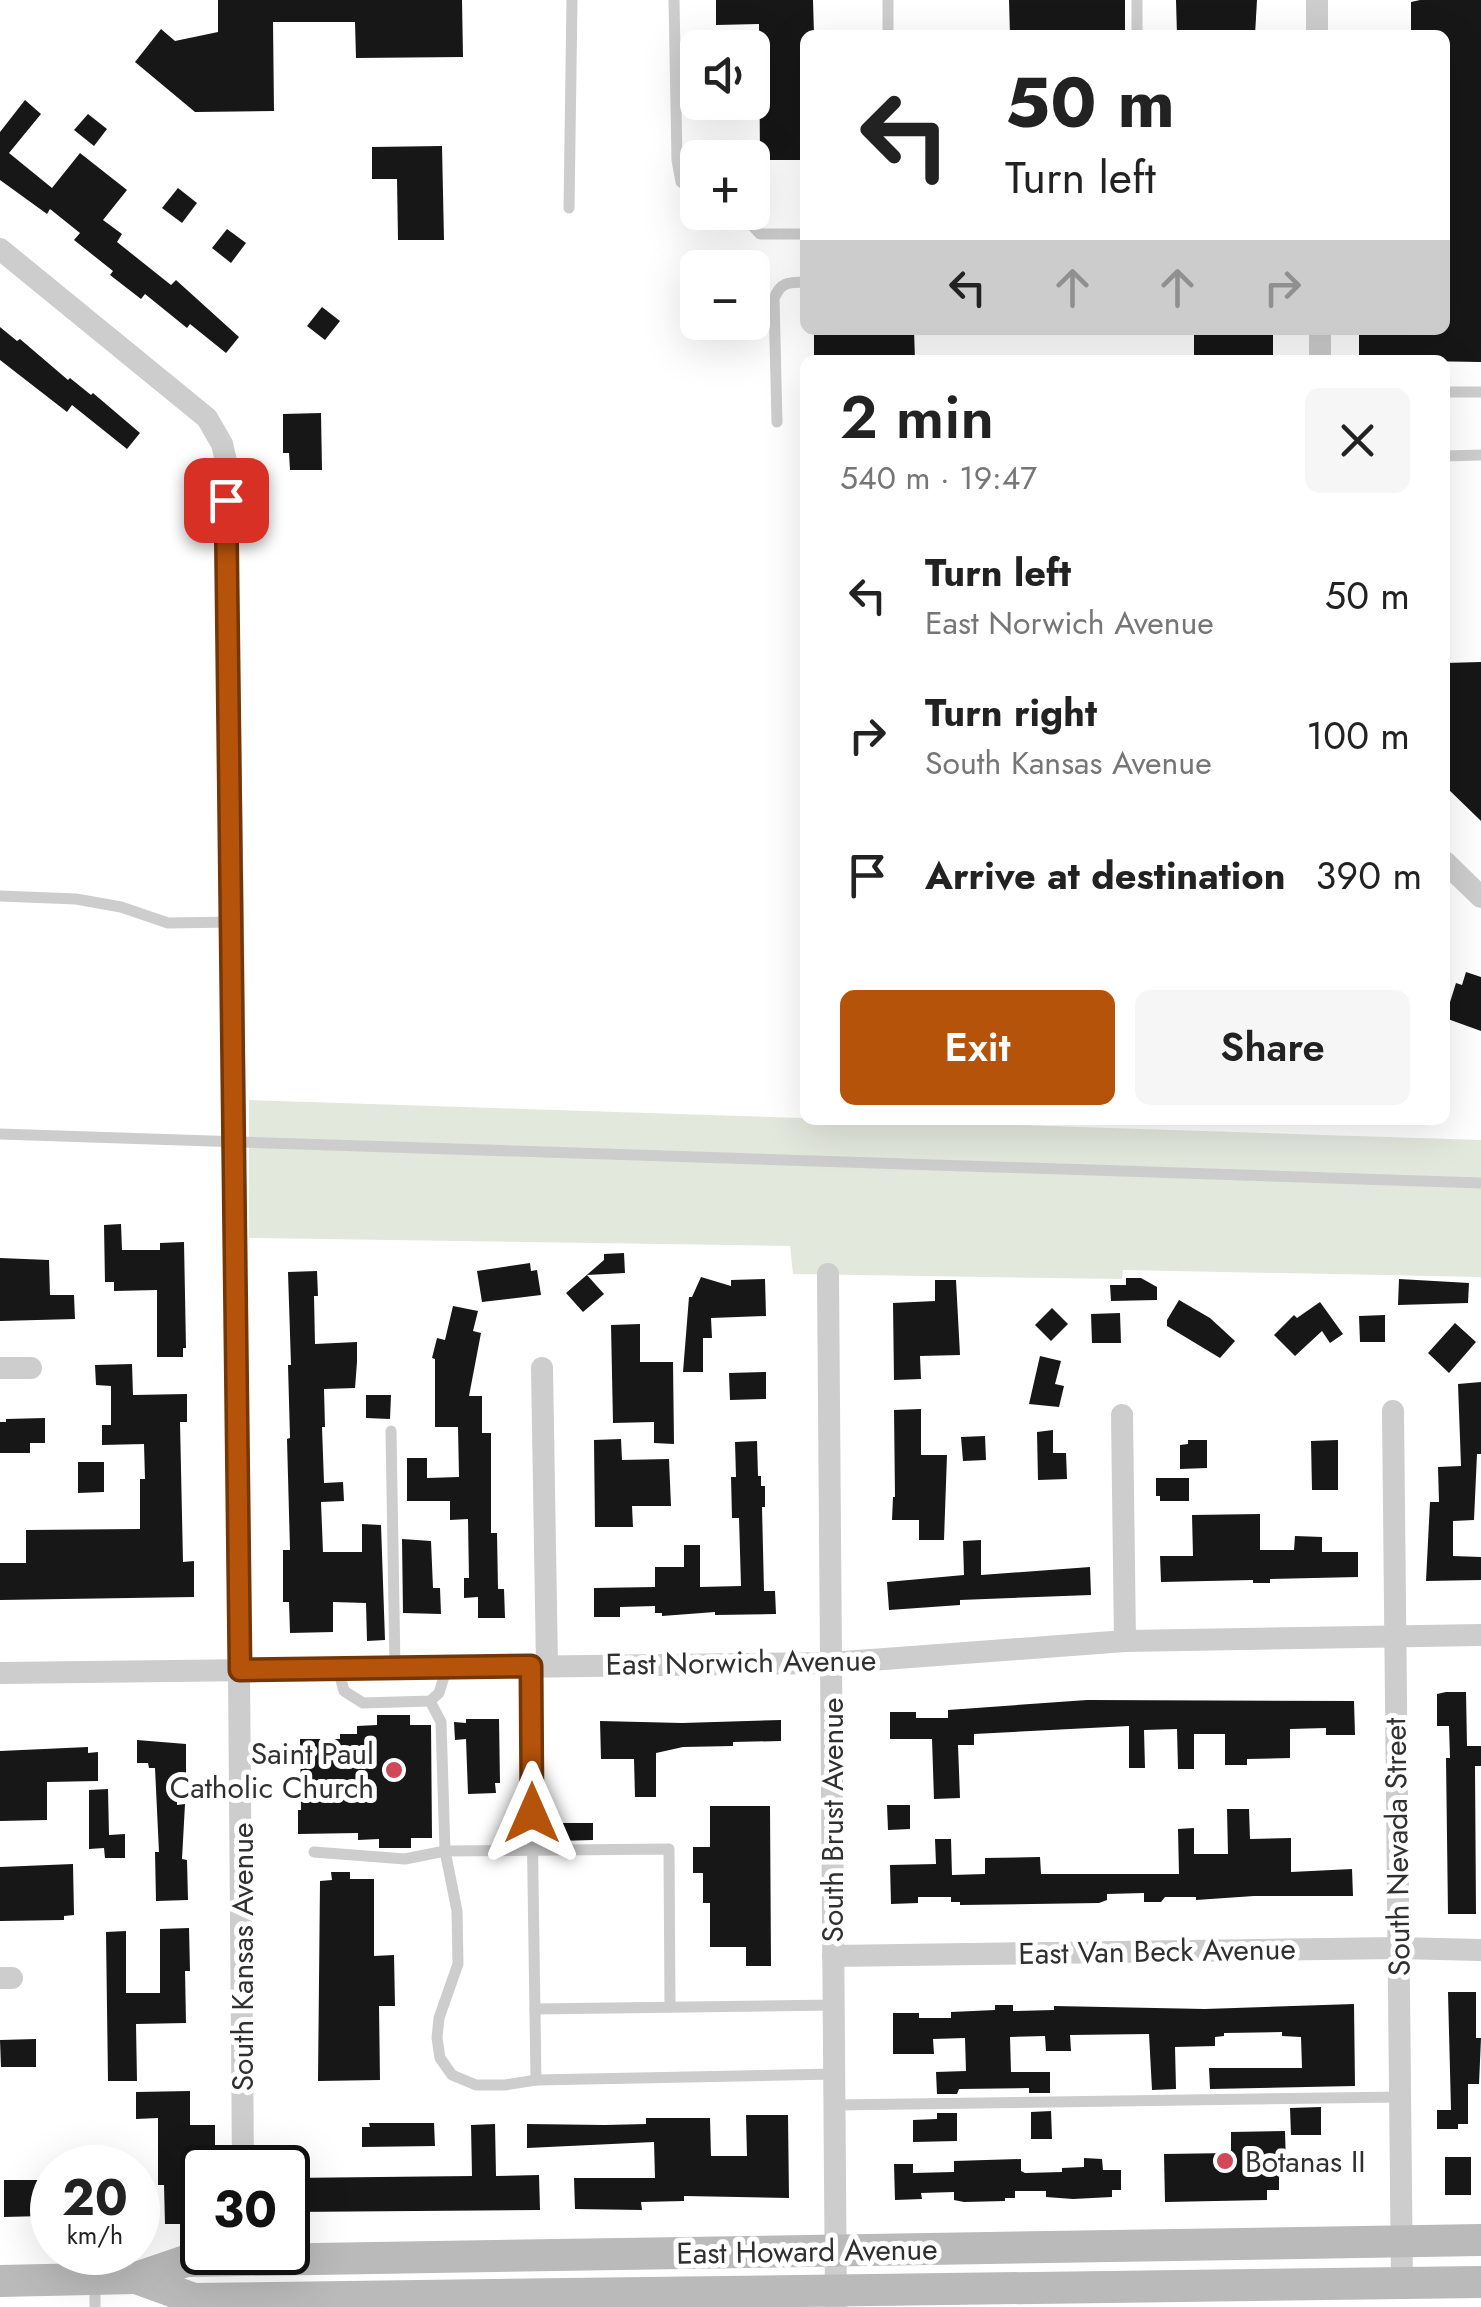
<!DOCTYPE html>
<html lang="en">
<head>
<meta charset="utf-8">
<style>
	body { margin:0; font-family:Jost,sans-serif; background:#f6f6f6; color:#222; height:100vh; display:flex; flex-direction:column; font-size:38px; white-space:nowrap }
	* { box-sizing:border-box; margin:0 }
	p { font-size:32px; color:#767676 }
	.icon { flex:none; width:55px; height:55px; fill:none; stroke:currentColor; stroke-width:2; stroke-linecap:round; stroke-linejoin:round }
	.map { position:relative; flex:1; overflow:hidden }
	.drawer { position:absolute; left:800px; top:355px; width:650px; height:770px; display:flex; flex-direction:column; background:#fff; border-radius:15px; box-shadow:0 10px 40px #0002 }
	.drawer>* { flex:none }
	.top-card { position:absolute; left:800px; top:30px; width:650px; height:305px; border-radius:15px; box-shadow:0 10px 40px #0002; background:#fff; color:#222; overflow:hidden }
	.buttons { position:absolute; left:680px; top:30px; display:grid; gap:20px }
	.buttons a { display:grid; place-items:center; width:90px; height:90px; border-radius:15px; background:#fff; box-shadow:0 10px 40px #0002; font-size:50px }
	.speed { position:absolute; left:30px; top:2145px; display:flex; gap:20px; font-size:50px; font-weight:700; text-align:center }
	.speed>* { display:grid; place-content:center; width:130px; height:130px; border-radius:50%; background:#fff; box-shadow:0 10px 40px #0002; line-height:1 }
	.speed small { font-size:25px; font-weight:400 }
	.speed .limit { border:5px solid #111; border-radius:15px; background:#fff; color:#111 }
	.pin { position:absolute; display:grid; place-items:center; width:85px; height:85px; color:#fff; margin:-42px; border-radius:20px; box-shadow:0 5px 15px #0006 }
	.me { position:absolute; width:110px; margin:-55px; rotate:0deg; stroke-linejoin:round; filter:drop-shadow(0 0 8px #0008) }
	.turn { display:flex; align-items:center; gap:35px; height:210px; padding:0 40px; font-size:45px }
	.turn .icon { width:130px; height:130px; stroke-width:2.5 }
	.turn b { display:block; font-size:70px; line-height:85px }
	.lanes { display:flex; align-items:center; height:95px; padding:0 40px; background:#0003; justify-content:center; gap:50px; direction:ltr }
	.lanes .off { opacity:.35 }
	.round { display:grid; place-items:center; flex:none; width:105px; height:105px; border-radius:15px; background:#f6f6f6 }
	.summary { display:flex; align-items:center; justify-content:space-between; height:170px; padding:0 40px }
	h1 { font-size:60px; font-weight:600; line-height:75px }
	.cta { display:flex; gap:20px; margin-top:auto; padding:20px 40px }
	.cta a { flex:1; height:115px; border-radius:15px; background:#b45309; color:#fff; font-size:40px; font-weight:600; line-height:115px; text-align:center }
	.cta a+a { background:#f6f6f6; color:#222 }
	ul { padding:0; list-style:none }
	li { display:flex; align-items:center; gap:30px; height:140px; padding:0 40px }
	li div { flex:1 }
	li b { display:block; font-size:38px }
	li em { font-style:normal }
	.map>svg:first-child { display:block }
	.green { fill:#e3e8dd }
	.building { fill:#171717 }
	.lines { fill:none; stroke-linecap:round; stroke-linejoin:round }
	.lane { stroke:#cdcdcd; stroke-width:11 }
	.street { stroke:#cdcdcd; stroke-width:22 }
	.secondary { stroke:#bababa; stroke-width:32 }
	.route-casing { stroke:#753606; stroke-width:25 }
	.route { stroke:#b45309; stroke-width:18 }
	.poi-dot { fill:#d14859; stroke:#fff; stroke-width:4 }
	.labels { text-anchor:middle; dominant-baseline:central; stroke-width:10; stroke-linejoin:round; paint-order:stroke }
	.street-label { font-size:30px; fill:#303030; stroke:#fff }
	.poi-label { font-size:30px; fill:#303030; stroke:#fff; text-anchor:end }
</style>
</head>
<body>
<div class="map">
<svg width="1481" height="2307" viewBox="0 0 1481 2307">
	<rect width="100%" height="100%" fill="#fff"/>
	<!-- green -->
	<polygon class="green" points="249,1100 1481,1140 1481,1277 1123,1270 1122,1279 793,1274 790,1246 249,1238"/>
	<!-- building -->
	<g class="building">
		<polygon points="218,0 462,0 463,57 356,58 355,22 273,22 274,111 195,112 135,62 161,29 175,41 218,32"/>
		<polygon points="716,0 813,0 814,35 805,35 805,160 760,160 759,24 716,25"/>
		<polygon points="1009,0 1125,0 1125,35 1010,35"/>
		<polygon points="1176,0 1257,0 1255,35 1177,35"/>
		<polygon points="1420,0 1481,0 1481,362 1359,360 1359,330 1445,330 1445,35 1411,35 1411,2"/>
		<polygon points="25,100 41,114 9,153 52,188 80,153 127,190 103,220 122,234 117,242 171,285 176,280 239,337 226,353 190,324 187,328 145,294 141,299 110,275 113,271 74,240 80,233 50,209 47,214 0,180 0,132"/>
		<polygon points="88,114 107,129 94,146 74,130"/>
		<polygon points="442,146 444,240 398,240 397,179 372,179 372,147"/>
		<polygon points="178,188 197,203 182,223 162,208"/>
		<polygon points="227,229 246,243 231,263 212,248"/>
		<polygon points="322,307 340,321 325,340 307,326"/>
		<polygon points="0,327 17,341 20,339 68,380 70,378 91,395 93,393 140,433 127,449 72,405 67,412 0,360"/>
		<polygon points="814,330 914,330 915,360 814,360"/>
		<polygon points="1194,330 1273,330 1273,359 1194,360"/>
		<polygon points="321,413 322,470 290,470 289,453 283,453 283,414"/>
		<polygon points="1481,662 1481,821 1445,786 1445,663"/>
		<polygon points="1466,972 1481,977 1481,1031 1445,1018 1456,983 1462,985"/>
		<polygon points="121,1224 122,1250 160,1250 160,1243 184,1242 186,1348 183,1348 183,1357 157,1357 157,1290 114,1291 114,1282 105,1282 104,1225"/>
		<polygon points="624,1253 625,1273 587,1275 604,1294 583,1312 566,1293 604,1260 604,1254"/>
		<polygon points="0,1258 49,1260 50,1295 74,1295 75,1319 0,1321"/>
		<polygon points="530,1263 531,1271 537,1270 541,1295 482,1302 477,1271"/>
		<polygon points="317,1271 318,1296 314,1296 315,1344 357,1342 357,1362 355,1388 324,1389 325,1427 322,1427 324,1483 343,1482 344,1501 321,1502 323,1552 362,1552 362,1524 381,1525 385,1640 367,1641 366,1603 333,1602 333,1632 290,1633 289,1602 283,1602 283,1550 290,1550 287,1439 290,1438 288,1365 291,1365 288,1272"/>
		<polygon points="701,1277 731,1286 731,1280 765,1279 766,1316 711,1318 712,1338 703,1338 703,1372 683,1372 689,1297 692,1297"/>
		<polygon points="1126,1278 1141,1278 1157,1287 1157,1300 1111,1301 1110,1285 1126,1285"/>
		<polygon points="1399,1279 1469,1283 1468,1303 1398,1305"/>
		<polygon points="935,1280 956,1280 960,1355 920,1356 921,1379 894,1380 893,1303 935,1301"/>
		<polygon points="1179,1300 1210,1318 1235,1341 1220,1358 1167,1326 1167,1320"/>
		<polygon points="1320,1302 1343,1334 1330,1343 1322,1331 1295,1356 1274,1335 1294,1315 1297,1318"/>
		<polygon points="453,1306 478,1311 473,1331 481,1333 469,1396 482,1396 482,1433 491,1433 491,1533 497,1533 498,1589 504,1589 505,1618 478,1618 478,1597 464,1598 464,1578 469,1578 468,1519 450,1520 450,1501 407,1501 407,1458 427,1458 427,1478 459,1477 458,1427 435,1427 435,1359 432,1358 437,1338 445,1340"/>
		<polygon points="1052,1308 1068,1324 1051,1341 1035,1325"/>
		<polygon points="1120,1313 1121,1343 1092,1343 1091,1314"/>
		<polygon points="1385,1315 1385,1342 1360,1342 1359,1316"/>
		<polygon points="1455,1323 1476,1342 1449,1373 1428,1353"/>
		<polygon points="640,1324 640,1362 673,1362 674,1444 654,1443 654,1422 613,1423 611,1325"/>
		<polygon points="1040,1356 1061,1361 1055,1384 1064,1386 1059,1407 1029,1404"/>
		<polygon points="132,1364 133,1395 187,1394 187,1422 180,1422 183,1562 194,1561 194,1597 0,1600 0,1563 26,1563 26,1530 140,1529 140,1479 145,1479 144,1444 102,1445 102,1425 111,1425 111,1386 96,1385 95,1365"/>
		<polygon points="766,1372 766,1399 730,1400 729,1373"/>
		<polygon points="1481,1382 1481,1454 1477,1454 1474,1520 1453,1521 1453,1556 1481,1557 1481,1580 1426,1581 1430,1502 1439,1502 1438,1467 1461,1466 1458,1384"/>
		<polygon points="366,1395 391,1395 390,1419 366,1418"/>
		<polygon points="921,1409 921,1455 947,1455 944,1540 919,1540 919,1520 892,1520 893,1497 895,1497 894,1410"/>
		<polygon points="45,1418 45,1443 30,1443 30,1453 0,1453 0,1422 6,1422 6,1419"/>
		<polygon points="1053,1430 1053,1453 1066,1453 1067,1479 1038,1480 1037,1432"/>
		<polygon points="985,1436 986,1460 963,1461 961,1437"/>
		<polygon points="621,1439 622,1460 669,1459 671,1506 632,1506 633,1527 595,1527 594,1440"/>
		<polygon points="1188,1440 1207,1440 1207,1468 1180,1469 1180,1445 1188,1444"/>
		<polygon points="1338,1440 1338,1490 1312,1490 1311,1441"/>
		<polygon points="757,1441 758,1476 761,1476 761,1486 765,1486 765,1507 762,1507 764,1591 775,1591 776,1614 715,1615 715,1612 662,1616 662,1613 655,1613 655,1606 620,1607 620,1617 594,1617 594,1588 655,1587 655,1567 684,1567 684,1545 700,1545 700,1587 741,1586 739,1518 732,1518 731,1477 736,1477 735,1442"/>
		<polygon points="78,1462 104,1462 104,1492 78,1493"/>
		<polygon points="1156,1478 1189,1478 1189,1501 1160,1501 1160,1496 1156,1496"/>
		<polygon points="1260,1514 1260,1550 1294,1550 1295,1536 1322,1537 1322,1552 1358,1552 1358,1577 1270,1579 1270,1583 1253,1583 1253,1580 1161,1582 1160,1556 1193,1556 1192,1515"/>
		<polygon points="402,1539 431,1541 433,1588 440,1588 441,1614 403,1613"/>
		<polygon points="981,1540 981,1575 1090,1567 1091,1595 960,1600 960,1605 889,1610 887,1582 964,1575 963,1541"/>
		<polygon points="1446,1692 1466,1692 1467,1746 1481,1746 1481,1766 1475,1766 1476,1914 1448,1914 1446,1758 1450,1758 1449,1726 1437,1726 1437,1694"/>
		<polygon points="1087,1700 1354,1701 1355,1735 1326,1735 1326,1728 1290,1729 1290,1758 1247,1759 1247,1765 1225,1765 1225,1734 1194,1734 1194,1769 1178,1769 1177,1729 1144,1730 1145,1768 1129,1768 1129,1726 974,1734 974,1745 958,1745 960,1798 934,1799 932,1739 890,1739 890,1712 916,1712 916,1718 948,1718 948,1710"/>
		<polygon points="377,1715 410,1715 410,1725 431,1725 432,1838 411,1838 411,1848 379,1848 379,1839 358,1840 358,1833 298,1834 298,1810 301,1810 300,1739 340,1739 340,1734 357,1734 357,1726 377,1725"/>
		<polygon points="466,1719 499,1719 500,1783 495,1783 496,1793 468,1794 466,1739 455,1740 454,1722 466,1723"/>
		<polygon points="781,1720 781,1741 733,1742 733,1746 683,1747 656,1753 656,1797 635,1797 634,1759 601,1759 600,1721 682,1723"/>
		<polygon points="137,1740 186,1744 186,1773 177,1773 177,1805 185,1804 182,1859 187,1860 188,1900 156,1901 155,1852 159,1852 155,1768 149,1768 148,1763 137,1763"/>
		<polygon points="88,1747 88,1753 98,1752 98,1781 47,1782 47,1820 0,1821 0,1751"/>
		<polygon points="108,1789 109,1835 125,1834 125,1858 105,1858 104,1848 89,1849 89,1790"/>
		<polygon points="887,1805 910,1805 910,1829 888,1830"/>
		<polygon points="710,1806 770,1806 771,1966 746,1966 746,1947 710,1947 710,1903 703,1903 703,1873 693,1873 693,1847 710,1847"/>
		<polygon points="1227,1809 1249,1809 1250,1839 1291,1838 1291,1872 1352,1869 1353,1896 1254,1896 1196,1900 1196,1897 1165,1897 1161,1902 1144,1902 1144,1893 1107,1894 1107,1900 1099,1903 960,1905 960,1902 951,1902 951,1897 918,1897 918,1903 891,1904 890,1865 936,1864 935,1839 951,1839 952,1875 985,1874 985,1858 1040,1857 1041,1874 1179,1874 1178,1829 1194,1828 1194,1854 1228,1854"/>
		<polygon points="554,1823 593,1823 593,1840 555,1841"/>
		<polygon points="73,1864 74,1915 64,1916 64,1920 0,1921 0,1867"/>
		<polygon points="331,1872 350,1872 350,1879 374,1879 374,1956 394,1955 395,2006 379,2006 380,2080 318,2081 320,1881 332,1880"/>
		<polygon points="189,1928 190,1971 185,1971 186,2023 136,2024 137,2081 108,2081 106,1932 126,1931 126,1993 160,1993 160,1929"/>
		<polygon points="1448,1992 1476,1992 1476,2038 1481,2038 1479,2084 1468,2084 1468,2124 1458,2124 1458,2129 1437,2129 1437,2110 1451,2110"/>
		<polygon points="1354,2004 1355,2086 1210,2089 1209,2068 1302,2068 1301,2037 1282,2036 1282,2032 1224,2033 1224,2036 1215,2037 1215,2046 1175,2047 1176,2089 1152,2090 1149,2034 1070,2035 1071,2051 1046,2051 1045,2036 1010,2037 1011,2072 1050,2072 1050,2093 1029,2093 1029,2088 959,2089 957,2094 937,2094 936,2072 966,2071 965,2038 933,2039 934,2054 893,2054 893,2013 919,2013 919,2018 951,2018 951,2012 995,2010 995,2005 1013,2005 1013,2011 1054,2010 1054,2006 1205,2009"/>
		<polygon points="36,2039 36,2067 1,2067 0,2040"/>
		<polygon points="190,2091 190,2125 215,2125 215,2150 205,2150 205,2158 184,2158 184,2194 193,2194 193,2224 165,2224 164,2185 158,2185 158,2118 136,2119 136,2092"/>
		<polygon points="1321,2107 1321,2135 1291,2135 1290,2108"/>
		<polygon points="1051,2111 1052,2139 1031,2139 1031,2112"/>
		<polygon points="937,2113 957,2113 957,2141 913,2142 913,2120 937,2119"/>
		<polygon points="746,2115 788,2115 789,2198 684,2196 684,2201 641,2202 642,2210 575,2209 574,2178 655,2178 654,2142 527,2148 527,2124 605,2125 646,2124 646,2118 710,2118 711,2156 747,2156"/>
		<polygon points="369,2123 434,2123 435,2146 362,2147 362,2127 370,2127"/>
		<polygon points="495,2124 496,2176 539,2175 540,2210 289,2212 288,2178 472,2176 471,2125"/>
		<polygon points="1285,2131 1286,2167 1279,2167 1279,2190 1267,2190 1267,2200 1165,2202 1164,2154 1231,2153 1231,2132"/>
		<rect x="1445" y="2157" width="26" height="38"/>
		<polygon points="1084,2158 1102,2159 1103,2170 1121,2170 1121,2190 1112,2190 1112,2197 1073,2199 1046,2197 1046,2191 1015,2191 1015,2198 1005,2198 1005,2201 964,2202 954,2200 954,2192 921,2193 922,2199 895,2200 894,2164 913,2164 913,2173 954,2172 954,2161 1021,2159 1021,2171 1025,2173 1062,2172 1062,2168 1084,2167"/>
		<polygon points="4,2180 42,2180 43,2216 4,2217"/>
	</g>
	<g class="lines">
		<!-- lane -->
		<g class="lane">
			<polyline points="674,0 677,160 681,182 698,195"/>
			<polyline points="1137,0 1137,35"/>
			<polyline points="888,35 888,0"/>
			<polyline points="569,208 572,0"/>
			<polyline points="740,212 760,234 805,234"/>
			<polyline points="1445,392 1481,392"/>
			<path d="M 777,422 L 774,299 C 780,282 789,282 805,282"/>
			<polyline points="1445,456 1481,455"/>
			<polyline points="0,896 76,899 121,907 168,923 233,922"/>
			<polyline points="0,1134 1481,1183"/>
			<polyline points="391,1431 395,1668"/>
			<polyline points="338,1669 344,1691 363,1703 430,1701 439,1693 447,1667"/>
			<polyline points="430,1701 441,1722 445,1851 457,1911 458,1964 439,2018 437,2038 440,2058 452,2075 476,2085 505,2085 536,2080 834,2074"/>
			<polyline points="532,1813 536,2080"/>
			<polyline points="314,1852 405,1859 445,1851 669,1849 670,2007"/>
			<polyline points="535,2009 834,2005"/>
			<polyline points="834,2105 1399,2097"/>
			<polyline points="95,2281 95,2307"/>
		</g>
		<!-- street -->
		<g class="street">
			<polyline points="1317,0 1317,35"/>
			<polyline points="0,249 207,418 222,444 226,461 233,922 243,2168"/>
			<polyline points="1320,330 1320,360"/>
			<polyline points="1445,862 1481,897"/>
			<polyline points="828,1274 836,2307"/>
			<polyline points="0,1368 31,1368"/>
			<polyline points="542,1368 547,1665"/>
			<polyline points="1393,1411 1402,2283"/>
			<polyline points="1122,1415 1125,1641"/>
			<polyline points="531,1666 532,1813"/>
			<polyline points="0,1673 831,1663 1125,1641 1481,1635"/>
			<polyline points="833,1956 1397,1948 1481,1950"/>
			<polyline points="0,1978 12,1978"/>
		</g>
		<!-- secondary -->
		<g class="secondary">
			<polyline points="136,2278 194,2299 1481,2282"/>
			<polyline points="0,2281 136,2278 186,2261 1481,2240"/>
		</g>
	</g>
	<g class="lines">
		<!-- route casing -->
		<g class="route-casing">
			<polyline id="route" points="226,500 240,1670 531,1666 532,1813"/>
		</g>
		<!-- route -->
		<use href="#route" class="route"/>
	</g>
	<!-- markers -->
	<g class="poi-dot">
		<circle cx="394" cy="1770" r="10"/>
		<circle cx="1225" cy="2161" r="10"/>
	</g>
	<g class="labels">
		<!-- street labels -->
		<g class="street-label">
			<text transform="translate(741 1662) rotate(-1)">East Norwich Avenue</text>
			<text transform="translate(832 1820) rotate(-90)">South Brust Avenue</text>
			<text transform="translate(1397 1847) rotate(-91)">South Nevada Street</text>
			<text transform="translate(1157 1951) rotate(-1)">East Van Beck Avenue</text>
			<text transform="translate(242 1957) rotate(-90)">South Kansas Avenue</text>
			<text transform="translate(807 2251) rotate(-1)">East Howard Avenue</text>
		</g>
		<!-- poi labels -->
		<g class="poi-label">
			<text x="374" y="1753">Saint Paul<tspan x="374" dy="34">Catholic Church</tspan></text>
			<text x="1245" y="2161" text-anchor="start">Botanas II</text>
		</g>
	</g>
</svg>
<div class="buttons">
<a><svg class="icon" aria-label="sound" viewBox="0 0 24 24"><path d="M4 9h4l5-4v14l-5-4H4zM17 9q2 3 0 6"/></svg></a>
<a>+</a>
<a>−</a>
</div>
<div class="speed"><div>20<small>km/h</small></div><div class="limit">30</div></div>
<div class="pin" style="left:226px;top:500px;background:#d93025"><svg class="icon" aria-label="arrive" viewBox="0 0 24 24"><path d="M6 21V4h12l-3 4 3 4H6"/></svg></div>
<svg class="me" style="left:532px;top:1813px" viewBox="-20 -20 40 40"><path d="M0-17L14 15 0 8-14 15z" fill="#b45309" stroke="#fff" stroke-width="4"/></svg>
<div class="top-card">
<div class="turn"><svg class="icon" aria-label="left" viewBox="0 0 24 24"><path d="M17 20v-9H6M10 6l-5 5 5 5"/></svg><div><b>50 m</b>Turn left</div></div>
<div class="lanes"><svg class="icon" aria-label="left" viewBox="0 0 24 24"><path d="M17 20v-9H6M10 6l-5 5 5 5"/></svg><svg class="icon off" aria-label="ahead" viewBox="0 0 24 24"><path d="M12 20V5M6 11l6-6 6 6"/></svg><svg class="icon off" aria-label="ahead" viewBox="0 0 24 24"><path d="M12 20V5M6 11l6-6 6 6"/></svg><svg class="icon off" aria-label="right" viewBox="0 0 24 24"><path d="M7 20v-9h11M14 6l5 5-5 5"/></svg></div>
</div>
<section class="drawer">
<div class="summary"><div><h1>2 min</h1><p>540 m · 19:47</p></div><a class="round"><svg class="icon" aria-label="close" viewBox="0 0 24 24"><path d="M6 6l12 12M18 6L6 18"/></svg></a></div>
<ul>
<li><svg class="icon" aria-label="left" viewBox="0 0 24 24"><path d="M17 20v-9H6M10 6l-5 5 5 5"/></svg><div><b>Turn left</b><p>East Norwich Avenue</p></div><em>50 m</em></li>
<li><svg class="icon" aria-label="right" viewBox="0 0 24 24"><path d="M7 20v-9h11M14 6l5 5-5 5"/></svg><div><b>Turn right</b><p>South Kansas Avenue</p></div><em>100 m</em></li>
<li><svg class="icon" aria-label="arrive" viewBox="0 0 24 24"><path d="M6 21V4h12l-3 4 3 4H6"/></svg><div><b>Arrive at destination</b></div><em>390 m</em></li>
</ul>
<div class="cta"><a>Exit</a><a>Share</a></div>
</section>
</div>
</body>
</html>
